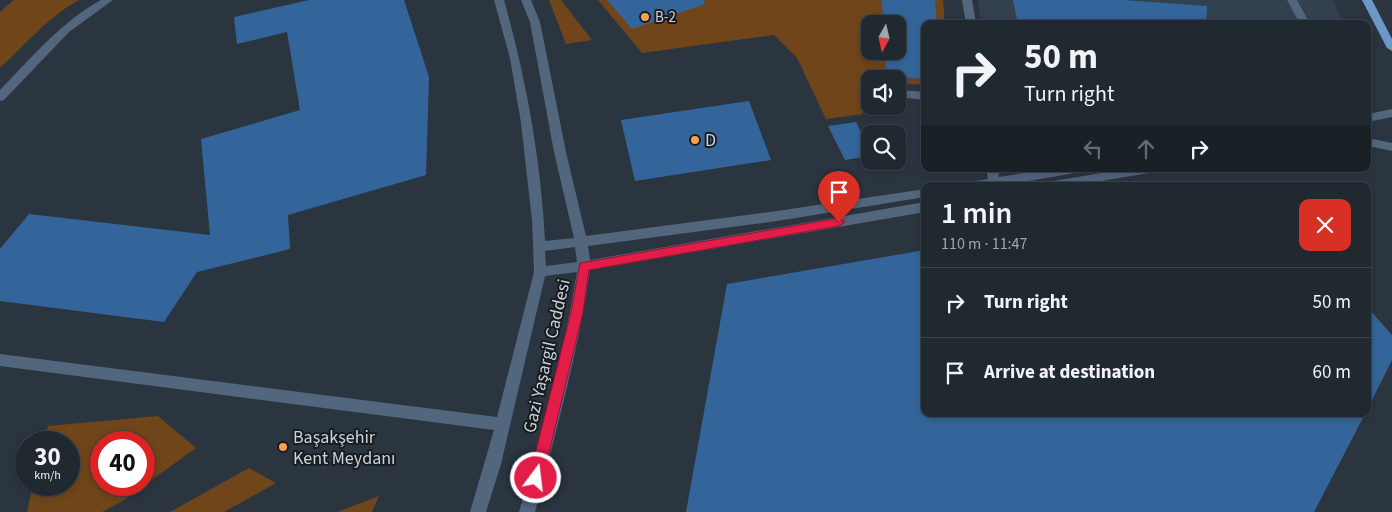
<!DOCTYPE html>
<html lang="en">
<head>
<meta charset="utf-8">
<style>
	body { margin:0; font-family:"Source Sans 3",sans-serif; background:#2d343c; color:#f1f3f6; height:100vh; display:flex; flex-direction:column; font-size:19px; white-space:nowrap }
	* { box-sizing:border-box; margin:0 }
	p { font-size:16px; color:#a2a6ab }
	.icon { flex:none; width:28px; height:28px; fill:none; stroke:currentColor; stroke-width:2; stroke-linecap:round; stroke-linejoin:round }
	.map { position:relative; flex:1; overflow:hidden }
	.drawer { position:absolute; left:921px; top:182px; width:450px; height:235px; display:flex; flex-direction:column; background:#202830; border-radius:10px; box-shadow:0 2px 8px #0003,0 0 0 1px #3d444c }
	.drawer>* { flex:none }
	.banner { position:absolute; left:921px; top:20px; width:450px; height:152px; border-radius:10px; box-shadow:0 2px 8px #0003,0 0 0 1px #3d444c; background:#202830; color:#f1f3f6; overflow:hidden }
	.needle { width:32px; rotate:188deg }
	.controls { position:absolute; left:861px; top:15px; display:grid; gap:10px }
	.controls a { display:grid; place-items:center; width:45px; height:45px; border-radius:10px; background:#202830; box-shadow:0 2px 8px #0003,0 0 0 1px #3d444c; font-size:25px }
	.speed { position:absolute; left:15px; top:431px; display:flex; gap:10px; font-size:25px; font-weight:700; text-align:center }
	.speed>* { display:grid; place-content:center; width:65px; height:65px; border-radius:50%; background:#202830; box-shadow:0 2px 8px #0003,0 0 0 1px #3d444c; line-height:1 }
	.speed small { font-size:12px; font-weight:400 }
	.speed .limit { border:8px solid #d22; background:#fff; color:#111 }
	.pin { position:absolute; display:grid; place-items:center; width:42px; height:42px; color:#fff; margin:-51px -21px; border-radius:50% 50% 50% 0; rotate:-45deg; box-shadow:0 0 5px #0007 }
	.pin .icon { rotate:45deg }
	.me { position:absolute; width:55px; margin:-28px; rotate:15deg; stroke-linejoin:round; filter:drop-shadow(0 0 4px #0008) }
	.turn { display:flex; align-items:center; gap:18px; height:105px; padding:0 20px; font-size:22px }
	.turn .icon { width:65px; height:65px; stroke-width:2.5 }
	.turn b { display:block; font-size:35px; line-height:42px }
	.lanes { display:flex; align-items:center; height:48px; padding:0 20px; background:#0003; justify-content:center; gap:25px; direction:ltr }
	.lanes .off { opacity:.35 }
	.round { display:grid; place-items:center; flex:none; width:52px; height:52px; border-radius:10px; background:#2d343c }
	.headline { display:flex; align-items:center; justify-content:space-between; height:85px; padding:0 20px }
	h1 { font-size:30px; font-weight:600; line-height:38px }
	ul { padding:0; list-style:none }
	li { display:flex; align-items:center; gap:15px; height:70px; padding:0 20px; border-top:1px solid #3d444c }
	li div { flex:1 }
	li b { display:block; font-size:19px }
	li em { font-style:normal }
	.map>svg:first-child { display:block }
	.built { fill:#324050 }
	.green { fill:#70451a; fill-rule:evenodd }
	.building { fill:#34659a }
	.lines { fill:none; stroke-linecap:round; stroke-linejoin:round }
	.minor { fill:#52667e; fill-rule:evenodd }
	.major { fill:#6c97c7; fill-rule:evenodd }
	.route { fill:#e11d48; stroke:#92132f }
	.poi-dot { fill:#f8a04b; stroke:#171c21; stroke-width:2 }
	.labels { text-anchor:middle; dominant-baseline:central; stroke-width:4; stroke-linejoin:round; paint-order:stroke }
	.far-poi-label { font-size:15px; fill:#cdd3da; stroke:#171c21; text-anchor:start }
	.poi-label { font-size:18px; fill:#cdd3da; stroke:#171c21; text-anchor:start }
	.street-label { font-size:18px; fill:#cdd3da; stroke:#171c21 }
</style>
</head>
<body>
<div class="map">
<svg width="1392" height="512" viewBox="0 0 1392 512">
	<rect width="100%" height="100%" fill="#2b3540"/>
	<!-- built -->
	<polygon class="built" points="978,0 1333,0 1344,24 981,24"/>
	<!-- green -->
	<g class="green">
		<path d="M 14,0 L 79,0 C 49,16 25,45 0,68 L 0,12 Z"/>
		<polygon points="549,0 561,0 592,40 566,44"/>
		<path d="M 598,0 L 943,0 L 945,24 L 925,24 L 925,85 L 898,83 L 898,79 L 886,79 L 885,76 L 863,74 L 863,114 L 826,119 L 797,58 L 774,35 L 642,53 ZM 870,24 L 898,24 L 898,51 L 870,51 Z"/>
		<path d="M 158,416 L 196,448 L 121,502 L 102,512 L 27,512 L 33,485 L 69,485 L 69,442 L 44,442 L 48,426 ZM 101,442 L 144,442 L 144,485 L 101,485 Z"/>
		<polygon points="249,468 276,483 224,512 170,512"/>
		<polygon points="379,496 372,512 337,512"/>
	</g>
	<!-- building -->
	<g class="building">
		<polygon points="309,0 404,0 429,77 426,175 288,215 290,249 197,272 164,322 0,301 0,249 29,214 210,235 201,139 300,110 287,32 237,44 234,17"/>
		<polygon points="607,0 704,0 705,4 632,29"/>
		<polygon points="882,0 935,0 937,24 925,24 925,79 886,76 885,51 898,51 898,24 883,24"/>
		<polygon points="1013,0 1123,0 1207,6 1206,24 1018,24"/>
		<polygon points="749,101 771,160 635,181 621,120"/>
		<polygon points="856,122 870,151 870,156 845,160 828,126"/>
		<polygon points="925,250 925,414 1365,414 1314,512 686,512 727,284"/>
		<polygon points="1368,308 1392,335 1392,360 1368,408"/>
	</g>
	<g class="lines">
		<!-- minor -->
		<g class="minor">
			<path d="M 101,0 L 113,0 L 69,32 L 4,100 L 0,101 L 0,90 C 31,58 61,22 101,0 Z"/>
			<path d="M 494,0 L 504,0 C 526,78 541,160 545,241 L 574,238 L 554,152 L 530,22 L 521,0 L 531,0 L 540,22 L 566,152 L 586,236 L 777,211 L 925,189 L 925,197 L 777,221 L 588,246 L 590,260 L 925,202 L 925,212 L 590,270 C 578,352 556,432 535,512 L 519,512 C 541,433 564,354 577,272 L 545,276 L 501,464 L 486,512 L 470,512 L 494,430 L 0,366 L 0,354 L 497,417 L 534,272 L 532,220 L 521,123 L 510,58 ZM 575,247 L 577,262 L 546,266 L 545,251 Z"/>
			<polygon points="962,0 972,0 976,24 966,24"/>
			<polygon points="1287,0 1297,0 1310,24 1300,24"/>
			<polygon points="874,72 878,73 879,79 870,79 870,81 869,75"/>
			<polygon points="898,90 925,92 925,100 898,97"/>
			<polygon points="1392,109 1392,117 1368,122 1368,114"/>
			<polygon points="1368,138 1392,143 1392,151 1368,146"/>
			<polygon points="986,169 998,169 999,177 1050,169 1081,169 1075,173 1001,186 962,186 964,183 988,179"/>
			<polygon points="1125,169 1155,169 1149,173 1072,186 1042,186 1048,182"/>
		</g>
		<!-- major -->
		<polygon class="major" points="1362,0 1372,0 1392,39 1392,51 1387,48"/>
	</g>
	<!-- route -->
	<polygon class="route" points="839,218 845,222 839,226 589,270 583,312 543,478 541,483 536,485 531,483 529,478 571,312 580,263"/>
	<!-- markers -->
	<g class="poi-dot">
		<circle cx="645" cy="17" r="5"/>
		<circle cx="695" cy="140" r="5"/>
		<circle cx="283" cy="447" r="5"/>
	</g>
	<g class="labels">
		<!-- far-poi labels -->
		<g class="far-poi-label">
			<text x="655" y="17">B-2</text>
		</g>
		<!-- poi labels -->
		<g class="poi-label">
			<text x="705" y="140">D</text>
			<text x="293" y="437">Başakşehir<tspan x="293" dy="21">Kent Meydanı</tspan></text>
		</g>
		<!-- street labels -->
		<g class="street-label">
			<text transform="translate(547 356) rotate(-77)">Gazi Yaşargil Caddesi</text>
		</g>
	</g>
</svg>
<div class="controls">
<a><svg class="needle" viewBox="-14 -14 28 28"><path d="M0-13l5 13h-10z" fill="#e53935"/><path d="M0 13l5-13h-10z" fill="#a2a6ab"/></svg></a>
<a><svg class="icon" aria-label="sound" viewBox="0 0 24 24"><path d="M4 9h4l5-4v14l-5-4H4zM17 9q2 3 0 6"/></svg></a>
<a><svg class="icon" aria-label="search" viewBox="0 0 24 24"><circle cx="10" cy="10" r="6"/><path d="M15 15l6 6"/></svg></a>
</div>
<div class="speed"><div>30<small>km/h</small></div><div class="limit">40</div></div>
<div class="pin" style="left:839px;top:222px;background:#d93025"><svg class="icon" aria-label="arrive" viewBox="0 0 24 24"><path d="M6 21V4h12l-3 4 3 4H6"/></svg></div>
<svg class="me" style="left:536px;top:478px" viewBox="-20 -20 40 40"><circle r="17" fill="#e11d48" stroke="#fff" stroke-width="3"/><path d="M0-11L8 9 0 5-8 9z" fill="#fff"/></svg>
<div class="banner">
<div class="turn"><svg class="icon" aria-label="right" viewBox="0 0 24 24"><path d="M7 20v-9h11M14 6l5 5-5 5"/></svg><div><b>50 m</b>Turn right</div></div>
<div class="lanes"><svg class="icon off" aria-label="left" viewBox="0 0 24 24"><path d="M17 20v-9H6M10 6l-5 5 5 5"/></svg><svg class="icon off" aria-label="ahead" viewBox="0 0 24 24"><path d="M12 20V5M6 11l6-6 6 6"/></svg><svg class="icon" aria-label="right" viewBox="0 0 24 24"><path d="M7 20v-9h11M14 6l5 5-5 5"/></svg></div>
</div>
<section class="drawer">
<div class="headline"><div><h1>1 min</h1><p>110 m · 11:47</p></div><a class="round" style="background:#d93025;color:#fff"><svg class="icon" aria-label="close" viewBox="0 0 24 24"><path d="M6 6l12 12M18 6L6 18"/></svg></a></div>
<ul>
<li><svg class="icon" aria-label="right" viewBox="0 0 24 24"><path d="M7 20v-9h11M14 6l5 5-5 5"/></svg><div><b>Turn right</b></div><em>50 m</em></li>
<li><svg class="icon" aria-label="arrive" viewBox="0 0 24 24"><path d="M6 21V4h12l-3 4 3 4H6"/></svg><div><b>Arrive at destination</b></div><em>60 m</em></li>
</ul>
</section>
</div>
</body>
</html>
